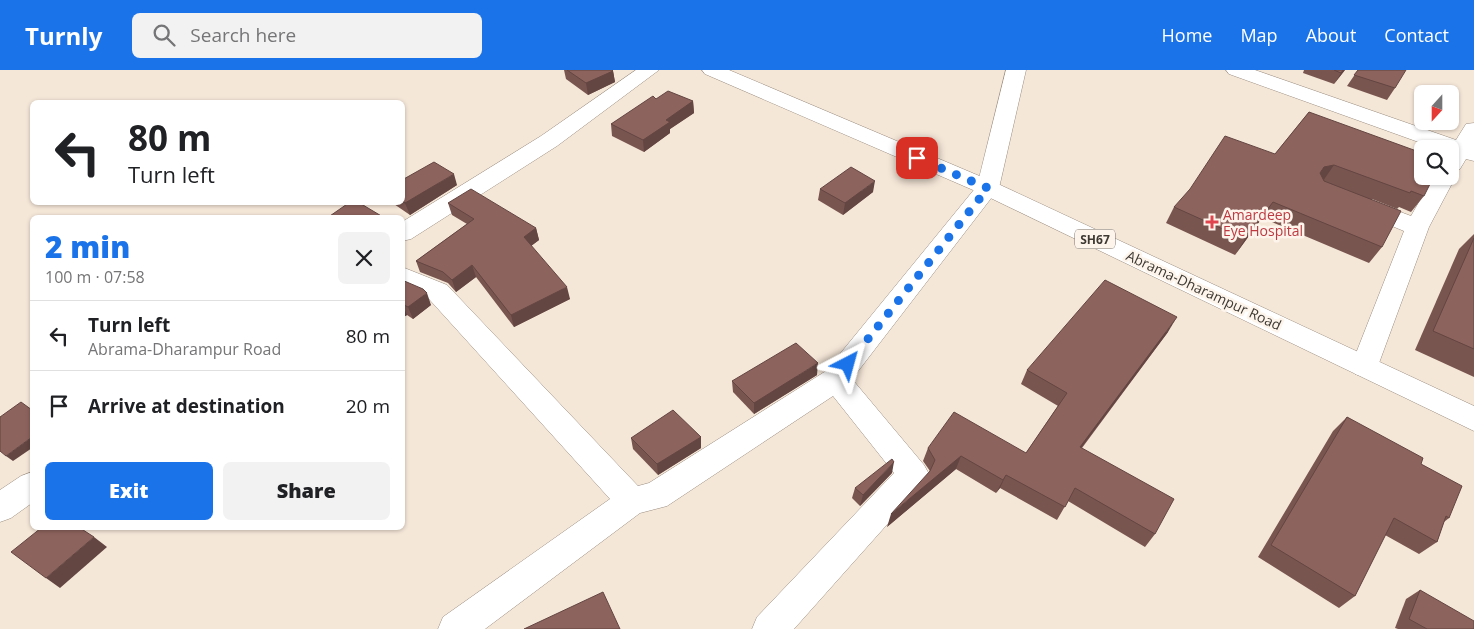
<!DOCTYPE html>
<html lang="en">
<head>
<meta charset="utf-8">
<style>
	body { margin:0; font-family:"Open Sans",sans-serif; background:#f2f2f2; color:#202124; height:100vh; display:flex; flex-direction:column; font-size:19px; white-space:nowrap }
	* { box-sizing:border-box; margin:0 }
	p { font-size:16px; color:#757577 }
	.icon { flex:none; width:28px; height:28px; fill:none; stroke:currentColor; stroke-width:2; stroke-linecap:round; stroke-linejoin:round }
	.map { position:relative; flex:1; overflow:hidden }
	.details { position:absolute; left:30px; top:145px; width:375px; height:315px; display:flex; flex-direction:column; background:#fff; border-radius:8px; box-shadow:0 1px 4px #0004 }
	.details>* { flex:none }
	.guide { position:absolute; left:30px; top:30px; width:375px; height:105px; border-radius:8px; box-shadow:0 1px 4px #0004; background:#fff; color:#202124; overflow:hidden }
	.needle { width:32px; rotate:201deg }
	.controls { position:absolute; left:1414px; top:15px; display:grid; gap:10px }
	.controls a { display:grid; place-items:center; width:45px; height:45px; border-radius:8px; background:#fff; box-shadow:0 1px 4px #0004; font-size:25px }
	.pin { position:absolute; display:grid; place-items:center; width:42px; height:42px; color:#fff; margin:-21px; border-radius:10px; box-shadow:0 2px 8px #0006 }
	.me { position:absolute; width:55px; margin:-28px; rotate:39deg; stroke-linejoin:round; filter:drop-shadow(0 0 4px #0008) }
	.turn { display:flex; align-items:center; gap:18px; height:105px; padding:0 15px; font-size:22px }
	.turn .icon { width:65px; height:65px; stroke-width:2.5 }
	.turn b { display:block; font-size:35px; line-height:42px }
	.round { display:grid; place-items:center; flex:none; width:52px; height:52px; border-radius:8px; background:#f2f2f2 }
	.summary { display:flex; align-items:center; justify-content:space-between; height:85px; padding:0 15px }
	h1 { font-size:30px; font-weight:800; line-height:38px; color:#1a73e8 }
	.primary-button { display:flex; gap:10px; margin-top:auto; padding:10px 15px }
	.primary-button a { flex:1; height:58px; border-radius:8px; background:#1a73e8; color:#fff; font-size:20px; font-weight:800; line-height:58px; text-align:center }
	.primary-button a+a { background:#f2f2f2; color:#202124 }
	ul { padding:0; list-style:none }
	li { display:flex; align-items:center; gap:15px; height:70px; padding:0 15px; border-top:1px solid #e0e0e0 }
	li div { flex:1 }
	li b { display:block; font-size:19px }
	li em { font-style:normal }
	header { display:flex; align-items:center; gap:30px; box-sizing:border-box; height:70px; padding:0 25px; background:#1a73e8; color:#fff }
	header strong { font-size:24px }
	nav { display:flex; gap:28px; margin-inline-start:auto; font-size:18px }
	.search { width:350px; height:45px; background:#f2f2f2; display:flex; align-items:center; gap:12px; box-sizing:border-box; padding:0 18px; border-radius:8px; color:#757577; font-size:19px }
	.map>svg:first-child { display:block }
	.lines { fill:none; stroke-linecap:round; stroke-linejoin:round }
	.street-casing { stroke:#998c7f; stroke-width:1 }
	.primary-casing { stroke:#998c7f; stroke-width:1 }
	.street { fill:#fff; fill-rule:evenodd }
	.primary { fill:#fff; fill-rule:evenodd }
	.wall { fill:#795550 }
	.shaded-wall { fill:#634541 }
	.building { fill:#8d635d; stroke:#634541 }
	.route { stroke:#1a73e8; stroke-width:9; stroke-dasharray:0 16.2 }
	.health-dot { fill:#e0444e; stroke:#fdf5ec; stroke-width:2 }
	.labels { text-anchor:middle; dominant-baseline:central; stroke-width:5; stroke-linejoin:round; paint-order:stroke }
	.shield { fill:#fdf5ec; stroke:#77716a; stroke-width:1 }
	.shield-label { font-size:12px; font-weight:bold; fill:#3e3933 }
	.health-label { font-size:14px; fill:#be3a42; stroke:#fdf5ec; text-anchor:start }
	.street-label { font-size:14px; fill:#3e3933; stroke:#fdf5ec }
</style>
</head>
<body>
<header>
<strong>Turnly</strong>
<div class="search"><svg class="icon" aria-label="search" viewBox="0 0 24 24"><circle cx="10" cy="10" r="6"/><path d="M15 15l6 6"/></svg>Search here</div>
<nav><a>Home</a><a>Map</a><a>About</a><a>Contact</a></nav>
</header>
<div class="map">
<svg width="1474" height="559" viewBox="0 0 1474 559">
	<rect width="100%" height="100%" fill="#f5e7d8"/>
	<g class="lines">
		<!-- street casing -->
		<g class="street-casing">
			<g id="street">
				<polygon points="636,0 659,0 557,76 411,169 402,171 402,152 541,66"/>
				<polygon points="1006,0 1026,0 999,118 852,309 924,395 929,404 924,413 794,559 752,559 757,547 894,403 833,326 667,436 640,443 485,559 438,559 443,547 610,429 429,229 402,217 402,197 447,215 638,416 649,413 826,301 977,116"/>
				<polygon points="1226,0 1255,0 1456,70 1466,54 1474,53 1474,91 1466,89 1460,99 1452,101 1456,106 1429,157 1375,304 1365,307 1355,304 1351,296 1404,161 1353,140 1349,135 1353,130 1361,127 1411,146 1434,106 1450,106 1450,79 1438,79 1229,4"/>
				<polygon points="32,402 32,433 11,448 0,452 0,420 21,406"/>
			</g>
		</g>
		<!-- primary casing -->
		<g class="primary-casing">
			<polygon id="primary" points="702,0 729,0 996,113 1474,336 1474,361 980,123 705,4"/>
		</g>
		<!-- street -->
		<use href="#street" class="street"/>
		<!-- primary -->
		<use href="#primary" class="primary"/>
	</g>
	<!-- wall -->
	<g class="wall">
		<polygon points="564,0 612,0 613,1 615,12 588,25 566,9"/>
		<polygon points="1304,0 1345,0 1334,14 1303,3"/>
		<polygon points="1358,0 1395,18 1387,30 1347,16"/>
		<polygon points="656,29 693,31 694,43 670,59 670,63 644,82 612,66 611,54"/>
		<polygon points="1309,42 1424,126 1411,142 1399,137 1397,139 1372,129 1382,177 1369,193 1262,148 1235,185 1166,153 1174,137 1275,84"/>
		<polygon points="402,110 457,115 410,145 391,132 402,132"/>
		<polygon points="820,119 873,122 843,145 818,130"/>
		<polygon points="448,133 536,158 539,170 531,176 570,229 514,257 476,207 456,222 448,213 420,202 416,191 467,154 452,145"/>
		<polygon points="1474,164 1474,307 1415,280 1459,179"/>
		<polygon points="402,210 431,235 413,249 407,245 402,248"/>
		<polygon points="1168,262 1082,378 1155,464 1145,477 1068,431 1057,450 1000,418 996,423 956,399 887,457 930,401 923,391 928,378 1026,383 1058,336 1021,314 1027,300"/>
		<polygon points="817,305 754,344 733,322 732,311"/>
		<polygon points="1347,347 1421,394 1449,448 1444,452 1437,472 1419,484 1385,465 1355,526 1339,538 1258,487 1333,361"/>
		<polygon points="701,367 701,378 658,405 633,379 631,368"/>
		<polygon points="892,403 860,436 852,428 855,418"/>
		<polygon points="1420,520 1474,559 1398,559 1395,558 1406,529"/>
	</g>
	<!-- shaded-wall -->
	<g class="shaded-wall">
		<polygon points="1343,0 1345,0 1334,14 1341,3"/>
		<polygon points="613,1 615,12 588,25 586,13"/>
		<polygon points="693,31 694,43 670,59 670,63 644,82 643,70 666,50"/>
		<polygon points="1334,95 1323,111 1314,113 1324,97"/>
		<polygon points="454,104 457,115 410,145 405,133"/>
		<polygon points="875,111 873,122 843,145 845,133"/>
		<polygon points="1273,132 1262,148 1235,185 1245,169"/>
		<polygon points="536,158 539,170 527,179 524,167"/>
		<polygon points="472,195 476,207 456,222 452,210"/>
		<polygon points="567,217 570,229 514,257 511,245"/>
		<polygon points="427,223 431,235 413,249 408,237"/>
		<polygon points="402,234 407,245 402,248"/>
		<polygon points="1177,247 1168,262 1072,390 1080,377"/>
		<polygon points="818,293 817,305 754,344 754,333"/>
		<polygon points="32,367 32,378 13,391 6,386"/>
		<polygon points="701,367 701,378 658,405 657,394"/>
		<polygon points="961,386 956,399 887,457 891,444"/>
		<polygon points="894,392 892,403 860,436 863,425"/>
		<polygon points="1006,405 1000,418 996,423 1003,410"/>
		<polygon points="94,467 107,477 60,518 46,508"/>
	</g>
	<!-- building -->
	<g class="building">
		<polygon points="567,0 612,0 613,1 586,13"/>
		<polygon points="1334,0 1343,0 1341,3"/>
		<polygon points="1358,0 1406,0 1395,18 1354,5"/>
		<polygon points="668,21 693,31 666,50 670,52 643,70 611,54 653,26 656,29"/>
		<polygon points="1309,42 1422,83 1422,106 1434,106 1424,126 1411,121 1410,123 1334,95 1324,97 1320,103 1324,111 1401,141 1382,177 1273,132 1245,169 1174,137 1190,119 1225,66 1275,84"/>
		<polygon points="434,92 454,104 405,133 402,131 402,110"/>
		<polygon points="851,97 875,111 845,133 820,119"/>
		<polygon points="471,119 536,158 524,167 567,217 511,245 472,195 452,210 443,202 416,191 474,149 448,133"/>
		<polygon points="350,132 358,132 383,147 381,148 327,148"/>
		<polygon points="1474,168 1474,279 1433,261"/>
		<polygon points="402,210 423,219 427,223 408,237 402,234"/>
		<polygon points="1105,210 1177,247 1080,377 1174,429 1155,464 1075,418 1065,437 1006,405 1003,410 961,386 891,444 930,401 935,390 928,378 954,342 1026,383 1067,323 1027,300"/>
		<polygon points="796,273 818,293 754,333 732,311"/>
		<polygon points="21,332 32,340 32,367 6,386 0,381 0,347"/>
		<polygon points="673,340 701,367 657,394 631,368"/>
		<polygon points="1347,347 1423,388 1421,394 1462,416 1449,448 1446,446 1437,472 1394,448 1355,526 1271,475"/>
		<polygon points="892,389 894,392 863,425 855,418"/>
		<polygon points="41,458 80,458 94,467 46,508 11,482"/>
		<polygon points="1420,520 1474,551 1474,559 1427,559 1409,549"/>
		<polygon points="603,522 620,559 524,559"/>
	</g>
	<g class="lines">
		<!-- route -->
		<polyline class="route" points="848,294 988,118 917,88"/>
	</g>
	<!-- markers -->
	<path class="health-dot" d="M1209.5 144.5h5v5h5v5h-5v5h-5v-5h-5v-5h5z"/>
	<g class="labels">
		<!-- shield labels -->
		<rect class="shield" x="1075" y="159.5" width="40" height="19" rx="4"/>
		<g class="shield-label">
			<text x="1095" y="169">SH67</text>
		</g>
		<!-- health labels -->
		<g class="health-label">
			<text x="1223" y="144">Amardeep<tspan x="1223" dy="16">Eye Hospital</tspan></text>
		</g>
		<!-- street labels -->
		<g class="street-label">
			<text transform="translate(1204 220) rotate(25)">Abrama-Dharampur Road</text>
		</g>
	</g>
</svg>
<div class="controls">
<a><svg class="needle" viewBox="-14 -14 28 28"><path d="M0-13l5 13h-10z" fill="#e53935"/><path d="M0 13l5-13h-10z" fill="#757577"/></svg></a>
<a><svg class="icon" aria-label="search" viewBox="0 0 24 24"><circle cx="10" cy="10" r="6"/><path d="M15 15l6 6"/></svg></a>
</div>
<div class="pin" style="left:917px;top:88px;background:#d93025"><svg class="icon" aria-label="arrive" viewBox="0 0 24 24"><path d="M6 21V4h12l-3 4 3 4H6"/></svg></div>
<svg class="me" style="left:848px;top:294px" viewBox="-20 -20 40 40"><path d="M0-17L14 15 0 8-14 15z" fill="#1a73e8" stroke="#fff" stroke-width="4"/></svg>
<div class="guide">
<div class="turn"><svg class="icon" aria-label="left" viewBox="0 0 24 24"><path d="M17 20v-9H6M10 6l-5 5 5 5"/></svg><div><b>80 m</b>Turn left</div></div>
</div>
<section class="details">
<div class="summary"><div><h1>2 min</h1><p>100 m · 07:58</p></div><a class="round"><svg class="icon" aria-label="close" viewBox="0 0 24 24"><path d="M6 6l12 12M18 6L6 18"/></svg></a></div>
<ul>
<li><svg class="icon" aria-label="left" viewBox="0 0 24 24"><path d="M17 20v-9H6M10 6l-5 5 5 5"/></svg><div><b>Turn left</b><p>Abrama-Dharampur Road</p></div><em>80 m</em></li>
<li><svg class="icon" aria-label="arrive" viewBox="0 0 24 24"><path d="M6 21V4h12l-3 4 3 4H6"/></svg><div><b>Arrive at destination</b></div><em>20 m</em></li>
</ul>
<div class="primary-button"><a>Exit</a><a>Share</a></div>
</section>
</div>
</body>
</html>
